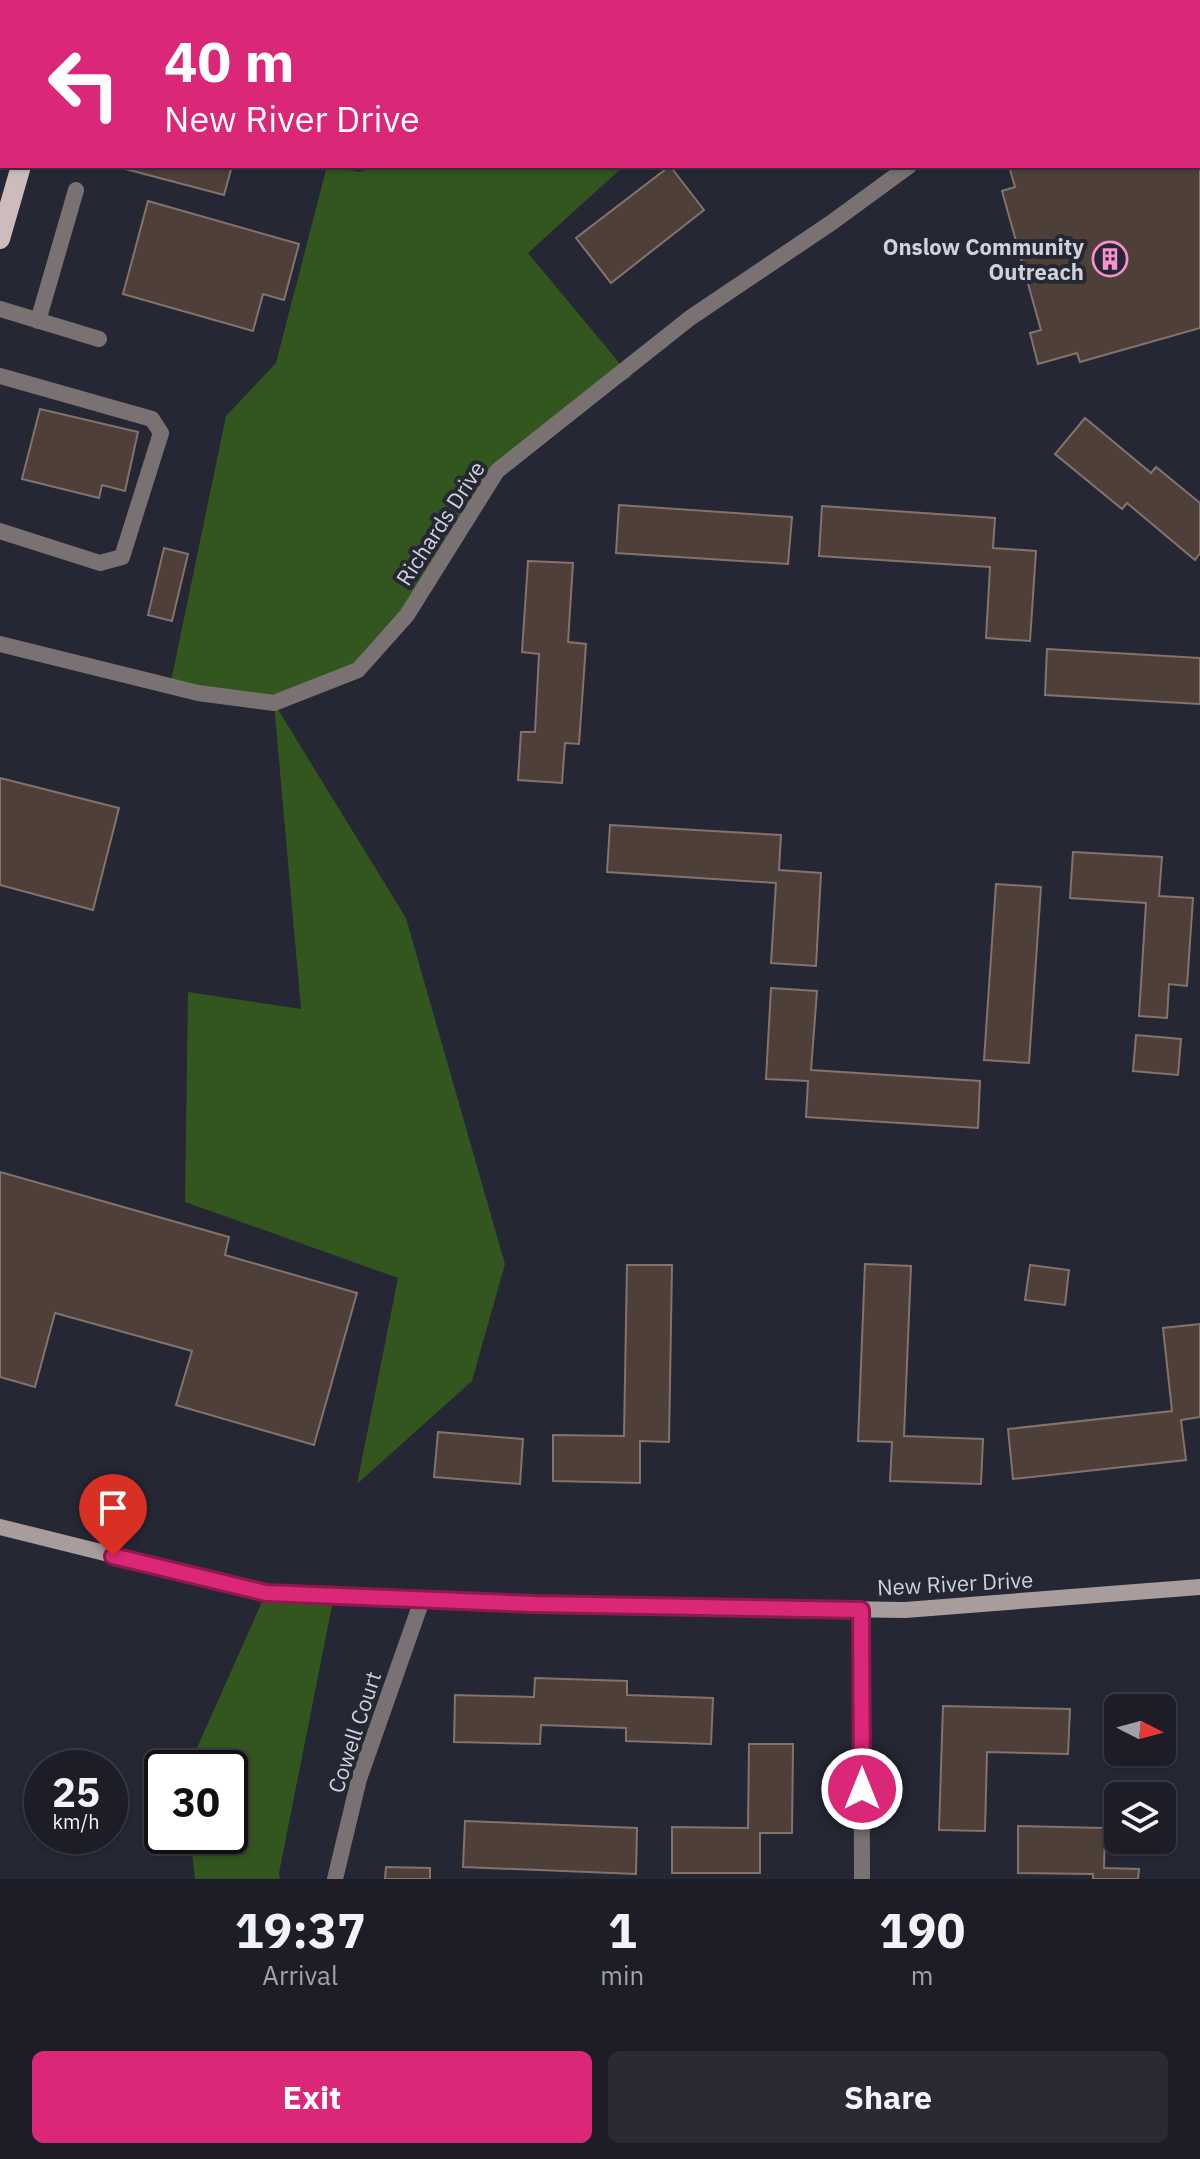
<!DOCTYPE html>
<html lang="en">
<head>
<meta charset="utf-8">
<style>
	body { margin:0; font-family:"IBM Plex Sans",sans-serif; background:#292a33; color:#f1f3f6; height:100vh; display:flex; flex-direction:column; font-size:30px; white-space:nowrap }
	* { box-sizing:border-box; margin:0 }
	p { font-size:26px; color:#a0a2a7 }
	.icon { flex:none; width:44px; height:44px; fill:none; stroke:currentColor; stroke-width:2; stroke-linecap:round; stroke-linejoin:round }
	.map { position:relative; height:1879px; overflow:hidden }
	.details { display:flex; flex-direction:column; background:#1c1d27; flex:1 }
	.details>* { flex:none }
	.banner { position:absolute; left:0px; top:0px; width:1200px; height:168px; box-shadow:0 2px 6px #0004,0 0 0 2px #3a3b44; background:#db2777; color:#fff; overflow:hidden }
	.needle { width:52px; rotate:96deg }
	.tools { position:absolute; left:1104px; top:1694px; display:grid; gap:16px }
	.tools a { display:grid; place-items:center; width:72px; height:72px; border-radius:12px; background:#1c1d27; box-shadow:0 2px 6px #0004,0 0 0 2px #3a3b44; font-size:40px }
	.speed { position:absolute; left:24px; top:1750px; display:flex; gap:16px; font-size:40px; font-weight:700; text-align:center }
	.speed>* { display:grid; place-content:center; width:104px; height:104px; border-radius:50%; background:#1c1d27; box-shadow:0 2px 6px #0004,0 0 0 2px #3a3b44; line-height:1 }
	.speed small { font-size:20px; font-weight:400 }
	.speed .limit { border:4px solid #111; border-radius:12px; background:#fff; color:#111 }
	.pin { position:absolute; display:grid; place-items:center; width:68px; height:68px; color:#fff; margin:-82px -34px; border-radius:50% 50% 50% 0; rotate:-45deg; box-shadow:0 0 8px #0007 }
	.pin .icon { rotate:45deg }
	.me { position:absolute; width:88px; margin:-44px; rotate:0deg; stroke-linejoin:round; filter:drop-shadow(0 0 6px #0008) }
	.turn { display:flex; align-items:center; gap:28px; height:168px; padding:0 32px; font-size:36px }
	.turn .icon { width:104px; height:104px; stroke-width:2.5 }
	.turn b { display:block; font-size:56px; line-height:68px }
	.eta { display:flex; justify-content:space-evenly; align-items:center; height:136px; text-align:center }
	.eta b { font-size:48px; font-weight:700; line-height:56px }
	.action { display:flex; gap:16px; margin-top:auto; padding:16px 32px }
	.action a { flex:1; height:92px; border-radius:12px; background:#db2777; color:#fff; font-size:32px; font-weight:700; line-height:92px; text-align:center }
	.action a+a { background:#292a33; color:#f1f3f6 }
	.map>svg:first-child { display:block }
	.green { fill:#33551e }
	.building { fill:#4e3f39; stroke:#84736d; stroke-width:2 }
	.lines { fill:none; stroke-linecap:round; stroke-linejoin:round }
	.lane { stroke:#7a7272; stroke-width:16 }
	.street { stroke:#7a7272; stroke-width:16 }
	.secondary { stroke:#a99c9c; stroke-width:16 }
	.primary { stroke:#cebcbd; stroke-width:20 }
	.route-casing { stroke:#8e194d; stroke-width:20 }
	.route { stroke:#db2777; stroke-width:14 }
	.labels { text-anchor:middle; dominant-baseline:central; stroke-width:8; stroke-linejoin:round; paint-order:stroke }
	.poi-label { font-size:22px; font-weight:bold; fill:#d0d2db; stroke:#252734; text-anchor:end }
	.street-label { font-size:22px; fill:#d0d2db; stroke:#252734 }
</style>
</head>
<body>
<div class="map">
<svg width="1200" height="1879" viewBox="0 0 1200 1879">
	<rect width="100%" height="100%" fill="#252734"/>
	<!-- green -->
	<g class="green">
		<polygon points="327,166 360,172 375,166 624,166 528,253 631,377 575,408 497,471 452,543 358,670 274,703 406,918 505,1264 472,1381 357,1484 398,1278 185,1202 188,992 301,1009 274,704 170,686 226,416 276,363"/>
		<polygon points="266,1593 334,1596 279,1873 280,1879 195,1879 190,1836 230,1836 230,1768 188,1768"/>
	</g>
	<!-- building -->
	<g class="building">
		<polygon points="281,0 395,0 395,2"/>
		<polygon points="1200,81 1200,328 1080,362 1077,353 1038,364 1030,333 1041,330 1002,191 1015,187 1009,166 1198,166"/>
		<polygon points="114,166 232,166 224,195"/>
		<polygon points="670,166 704,210 611,283 576,238"/>
		<polygon points="148,201 299,244 284,300 263,294 253,331 123,294"/>
		<polygon points="40,409 138,432 125,491 102,485 99,498 22,479"/>
		<polygon points="1085,418 1151,473 1156,467 1200,503 1200,553 1195,560 1127,503 1122,509 1055,454"/>
		<polygon points="619,505 792,517 788,564 616,553"/>
		<polygon points="822,506 995,518 993,548 1036,551 1030,641 986,638 990,567 819,556"/>
		<polygon points="164,548 188,554 172,621 148,615"/>
		<polygon points="528,561 573,563 568,642 586,644 579,744 565,743 562,783 518,780 521,732 535,732 539,654 522,652"/>
		<polygon points="1047,649 1200,658 1200,704 1045,695"/>
		<polygon points="0,778 119,808 93,910 0,885"/>
		<polygon points="610,825 781,835 779,870 821,873 816,966 771,963 776,883 607,872"/>
		<polygon points="1073,852 1162,857 1159,896 1193,898 1187,986 1169,984 1167,1018 1139,1016 1146,903 1070,898"/>
		<polygon points="996,884 1041,887 1029,1063 984,1060"/>
		<polygon points="771,988 817,991 811,1070 980,1081 978,1128 806,1117 808,1081 766,1079"/>
		<polygon points="1136,1035 1181,1039 1178,1075 1133,1071"/>
		<polygon points="0,1172 229,1237 225,1255 357,1293 314,1445 176,1405 192,1351 55,1313 35,1387 0,1377"/>
		<polygon points="865,1264 911,1266 904,1436 983,1439 981,1484 890,1481 892,1442 858,1441"/>
		<polygon points="627,1265 672,1265 669,1442 640,1441 640,1483 553,1481 553,1435 624,1436"/>
		<polygon points="1030,1265 1069,1270 1065,1305 1025,1300"/>
		<polygon points="1200,1324 1200,1417 1181,1420 1186,1460 1013,1479 1008,1429 1172,1411 1163,1328"/>
		<polygon points="438,1432 523,1439 520,1484 434,1477"/>
		<polygon points="535,1678 627,1681 627,1695 713,1698 711,1744 626,1741 626,1728 541,1725 540,1744 454,1742 455,1695 534,1697"/>
		<polygon points="943,1706 1070,1709 1068,1754 987,1752 985,1831 939,1830"/>
		<polygon points="749,1744 793,1744 792,1833 760,1833 760,1873 672,1873 672,1827 748,1828"/>
		<polygon points="465,1821 637,1828 636,1874 463,1867"/>
		<polygon points="1018,1826 1105,1828 1104,1868 1139,1869 1138,1879 1093,1879 1093,1874 1018,1873"/>
		<polygon points="386,1867 430,1868 430,1879 385,1879"/>
	</g>
	<g class="lines">
		<!-- lane -->
		<g class="lane">
			<polyline points="1172,0 1172,2"/>
			<polyline points="0,309 99,339"/>
			<polyline points="38,321 76,190"/>
			<polyline points="0,376 152,419 161,433 122,557 100,563 0,531"/>
		</g>
		<!-- street -->
		<g class="street">
			<polyline points="1198,43 1200,43"/>
			<polyline points="0,644 198,693 274,703 358,670 407,615 497,471 690,318 831,223 909,166"/>
			<polyline points="861,1610 862,1879"/>
			<polyline points="335,1879 359,1779 422,1600"/>
		</g>
		<!-- secondary -->
		<polyline class="secondary" points="0,1527 266,1593 534,1604 905,1610 1200,1587"/>
		<!-- primary -->
		<g class="primary">
			<polyline points="69,2 69,0"/>
			<polyline points="0,239 21,166"/>
		</g>
	</g>
	<g class="lines">
		<!-- route casing -->
		<g class="route-casing">
			<polyline id="route" points="113,1556 266,1593 534,1604 861,1610 862,1789"/>
		</g>
		<!-- route -->
		<use href="#route" class="route"/>
	</g>
	<!-- icons -->
	<defs>
		<g id="building-ring" transform="scale(1.8)"><circle r="9.5" fill="#252734" stroke="#f790cd" stroke-width="1.5"/><path d="M-4-6H4V6H1V3H-1V6H-4ZM-2.5-4.3h1.7v1.8h-1.7ZM.8-4.3h1.7v1.8H.8ZM-2.5-1h1.7V.8h-1.7ZM.8-1h1.7V.8H.8Z" fill="#f790cd"/></g>
	</defs>
	<g fill-rule="evenodd">
		<use href="#building-ring" x="1110" y="259"/>
	</g>
	<g class="labels">
		<!-- poi labels -->
		<g class="poi-label">
			<text x="1084" y="246">Onslow Community<tspan x="1084" dy="25">Outreach</tspan></text>
		</g>
		<!-- street labels -->
		<g class="street-label">
			<text transform="translate(440 523) rotate(-57)">Richards Drive</text>
			<text transform="translate(955 1583) rotate(-3)">New River Drive</text>
			<text transform="translate(354 1732) rotate(-72)">Cowell Court</text>
		</g>
	</g>
</svg>
<div class="tools">
<a><svg class="needle" viewBox="-14 -14 28 28"><path d="M0-13l5 13h-10z" fill="#e53935"/><path d="M0 13l5-13h-10z" fill="#a0a2a7"/></svg></a>
<a><svg class="icon" aria-label="layers" viewBox="0 0 24 24"><path d="M12 4l9 5-9 5-9-5zM3 14l9 5 9-5"/></svg></a>
</div>
<div class="speed"><div>25<small>km/h</small></div><div class="limit">30</div></div>
<div class="pin" style="left:113px;top:1556px;background:#d93025"><svg class="icon" aria-label="arrive" viewBox="0 0 24 24"><path d="M6 21V4h12l-3 4 3 4H6"/></svg></div>
<svg class="me" style="left:862px;top:1789px" viewBox="-20 -20 40 40"><circle r="17" fill="#db2777" stroke="#fff" stroke-width="3"/><path d="M0-11L8 9 0 5-8 9z" fill="#fff"/></svg>
<div class="banner">
<div class="turn"><svg class="icon" aria-label="left" viewBox="0 0 24 24"><path d="M17 20v-9H6M10 6l-5 5 5 5"/></svg><div><b>40 m</b>New River Drive</div></div>
</div>
</div>
<section class="details">
<div class="eta">
<div><b>19:37</b><p>Arrival</p></div>
<div><b>1</b><p>min</p></div>
<div><b>190</b><p>m</p></div>
</div>
<div class="action"><a>Exit</a><a>Share</a></div>
</section>
</body>
</html>
